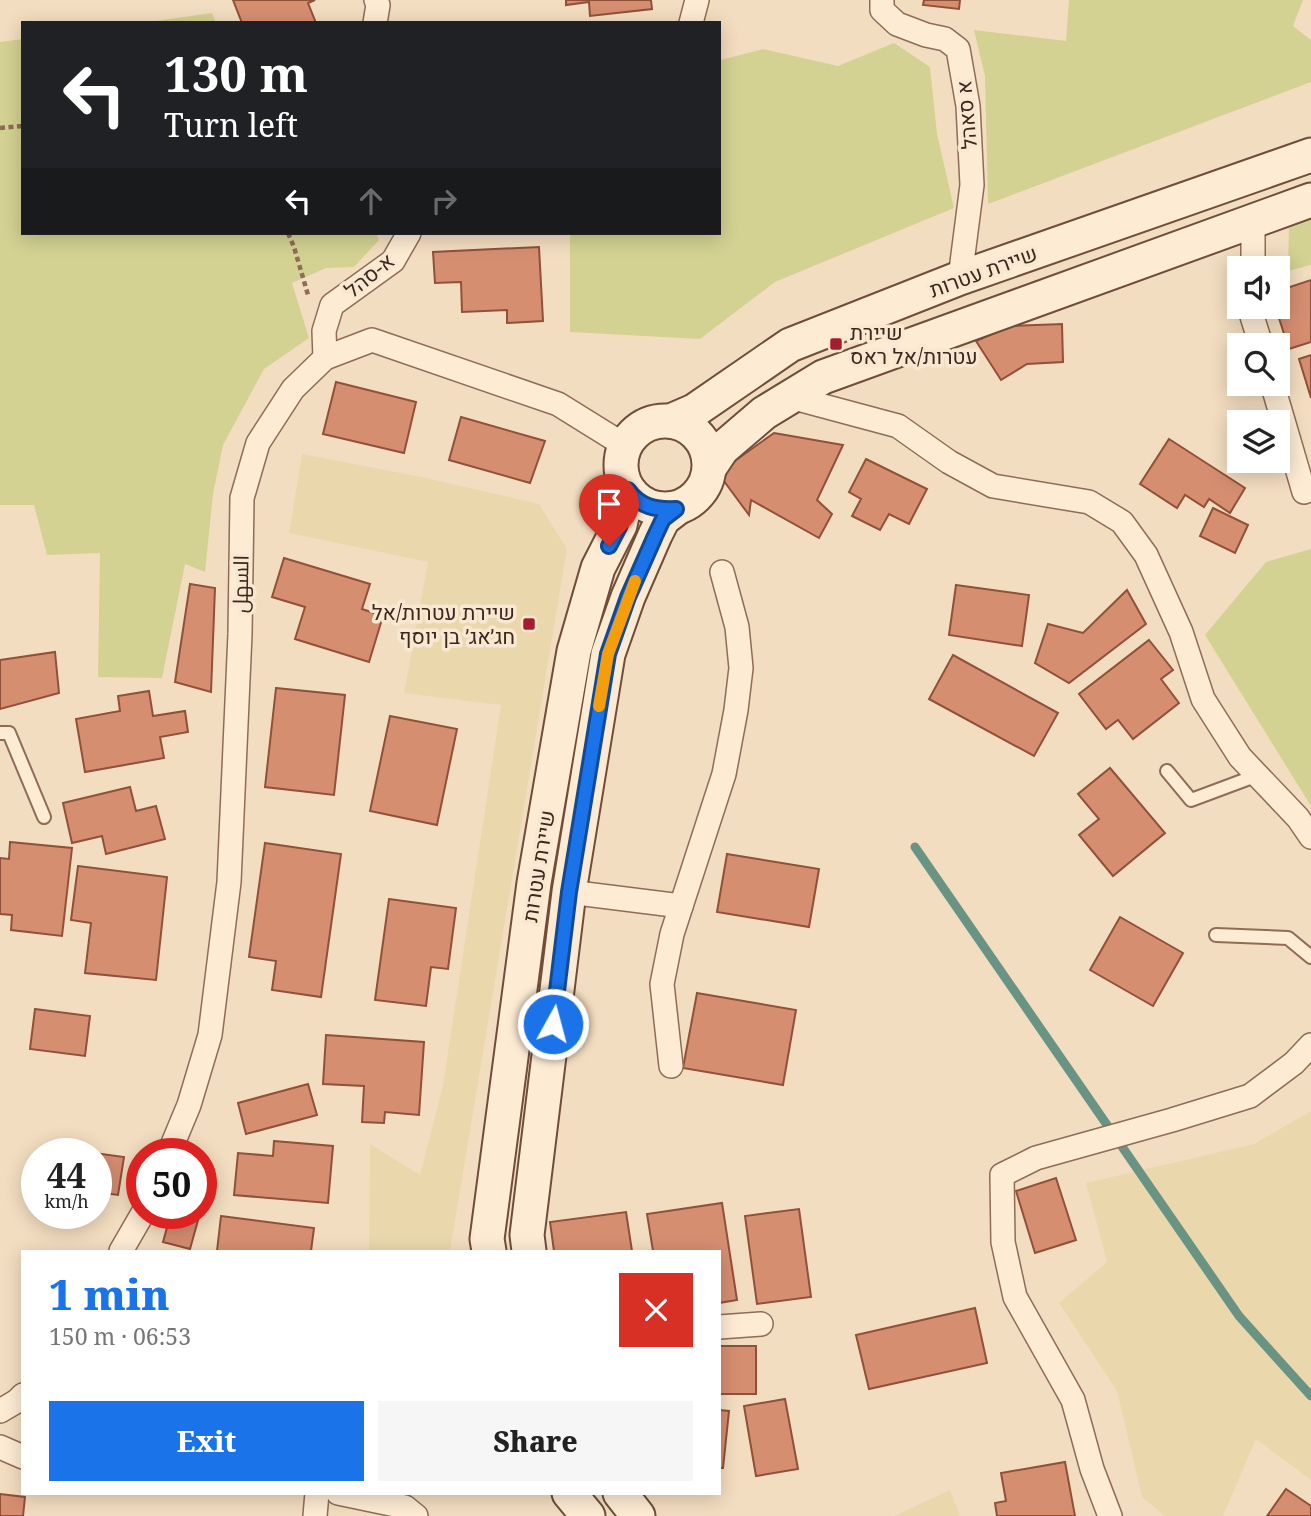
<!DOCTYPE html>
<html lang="en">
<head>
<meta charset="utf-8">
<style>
	body { margin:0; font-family:"Noto Serif",Cairo,Heebo,serif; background:#f6f6f6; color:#222; height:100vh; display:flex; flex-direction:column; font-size:26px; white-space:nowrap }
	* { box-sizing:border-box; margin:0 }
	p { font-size:23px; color:#767676 }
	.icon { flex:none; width:38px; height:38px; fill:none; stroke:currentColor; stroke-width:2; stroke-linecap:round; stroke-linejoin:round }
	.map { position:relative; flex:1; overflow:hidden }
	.panel { position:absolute; left:21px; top:1250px; width:700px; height:245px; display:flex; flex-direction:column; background:#fff; border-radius:0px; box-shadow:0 4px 18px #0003 }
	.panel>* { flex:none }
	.guide { position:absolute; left:21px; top:21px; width:700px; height:214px; border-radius:0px; box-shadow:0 4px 18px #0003; background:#202124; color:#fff; overflow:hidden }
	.tools { position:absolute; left:1227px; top:256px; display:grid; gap:14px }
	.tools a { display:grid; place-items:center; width:63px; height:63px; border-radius:0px; background:#fff; box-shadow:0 4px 18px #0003; font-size:35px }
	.speed { position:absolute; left:21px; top:1138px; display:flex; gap:14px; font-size:35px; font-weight:700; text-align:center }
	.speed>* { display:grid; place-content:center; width:91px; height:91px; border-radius:50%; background:#fff; box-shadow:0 4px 18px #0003; line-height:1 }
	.speed small { font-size:18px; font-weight:400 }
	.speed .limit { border:10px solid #d22; background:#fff; color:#111 }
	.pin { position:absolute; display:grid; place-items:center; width:60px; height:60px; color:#fff; margin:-72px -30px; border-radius:50% 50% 50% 0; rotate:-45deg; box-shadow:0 0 7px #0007 }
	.pin .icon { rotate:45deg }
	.me { position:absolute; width:77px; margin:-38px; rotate:7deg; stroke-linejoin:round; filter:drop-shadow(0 0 5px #0008) }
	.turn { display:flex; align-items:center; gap:24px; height:147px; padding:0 28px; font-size:32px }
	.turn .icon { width:91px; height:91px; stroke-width:2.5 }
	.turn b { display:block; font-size:49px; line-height:60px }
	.lanes { display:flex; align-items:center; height:66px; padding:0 28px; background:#0003; justify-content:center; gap:35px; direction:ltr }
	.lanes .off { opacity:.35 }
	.round { display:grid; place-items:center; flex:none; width:74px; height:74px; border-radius:0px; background:#f6f6f6 }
	.headline { display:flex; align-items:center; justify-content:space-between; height:119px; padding:0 28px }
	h1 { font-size:42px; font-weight:800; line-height:52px; color:#1a73e8 }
	.button { display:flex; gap:14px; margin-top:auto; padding:14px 28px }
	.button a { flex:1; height:80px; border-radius:0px; background:#1a73e8; color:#fff; font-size:28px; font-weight:800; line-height:80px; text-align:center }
	.button a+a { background:#f6f6f6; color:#222 }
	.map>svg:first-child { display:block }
	.farmland { fill:#ead8ac }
	.green { fill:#d3d292 }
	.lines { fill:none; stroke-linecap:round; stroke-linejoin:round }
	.stream { stroke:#699484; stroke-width:9 }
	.building { fill:#d68e71; stroke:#915038; stroke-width:2 }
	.service-casing { stroke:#8f6c55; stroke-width:16 }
	.minor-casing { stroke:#8f6c55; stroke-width:26 }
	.secondary-casing { stroke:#704d39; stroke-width:37 }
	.path { stroke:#8f6c55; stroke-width:4.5; stroke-dasharray:5 3.5; stroke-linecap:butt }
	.service { stroke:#fdebd4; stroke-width:12 }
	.minor { stroke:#fdebd4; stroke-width:23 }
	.secondary { stroke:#fdebd4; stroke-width:33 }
	.route-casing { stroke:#114b97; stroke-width:18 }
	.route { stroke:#1a73e8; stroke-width:12 }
	.slow { stroke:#f59e0b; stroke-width:12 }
	.poi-dot { fill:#a51e30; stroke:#f9e8d1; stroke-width:2.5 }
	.labels { text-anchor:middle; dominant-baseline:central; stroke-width:7; stroke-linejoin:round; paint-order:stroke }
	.street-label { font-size:21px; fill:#3c271c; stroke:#f9e8d1 }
	.poi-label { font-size:21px; fill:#3c271c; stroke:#f9e8d1; text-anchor:start }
</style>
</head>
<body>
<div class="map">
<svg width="1311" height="1516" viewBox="0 0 1311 1516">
	<rect width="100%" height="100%" fill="#f3ddc0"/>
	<!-- farmland -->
	<g class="farmland">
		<polygon points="302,454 422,477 539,504 567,549 450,1251 369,1251 370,1144 420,1175 443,1085 501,705 404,693 428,562 289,533"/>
		<polygon points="1311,1111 1311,1480 1256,1439 1223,1516 1165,1516 1142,1497 1117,1391 1059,1303 1107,1262 1086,1183 1254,1144"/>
		<polygon points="950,1490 960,1516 894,1516"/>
	</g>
	<!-- green -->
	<g class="green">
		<polygon points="1069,0 1303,0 1293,26 1311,40 1311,82 988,204 985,76 974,30 1066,41"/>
		<polygon points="212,13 216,23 141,23"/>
		<polygon points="23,39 23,233 376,233 379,240 354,267 326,268 292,283 309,338 264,369 223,445 213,494 205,572 185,564 162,678 98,677 100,553 47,555 34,505 0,505 0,42"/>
		<polygon points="894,43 930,67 937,134 954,208 775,282 700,339 570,332 570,233 719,233 719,66 721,60 763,49 838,66"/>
		<polygon points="1311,220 1311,265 1288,271 1289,228"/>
		<polygon points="1311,549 1311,806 1205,635 1266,562"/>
	</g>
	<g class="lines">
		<!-- stream -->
		<polyline class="stream" points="915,847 1239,1316 1311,1396"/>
	</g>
	<!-- building -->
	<g class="building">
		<polygon points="233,0 315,0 308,3 316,23 242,23"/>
		<polygon points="566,0 651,0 652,9 590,16 589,2 566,5"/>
		<polygon points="924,0 960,0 959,9 923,5"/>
		<polygon points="539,247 543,321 507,323 507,310 462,312 461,282 435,283 433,252"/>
		<polygon points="1311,280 1311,342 1289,349 1275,306 1278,306 1278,291"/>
		<polygon points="1062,324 1063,362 1027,364 1001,380 976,341 1010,326"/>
		<polygon points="1311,355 1311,398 1299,359"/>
		<polygon points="336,382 416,402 404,453 323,434"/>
		<polygon points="461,417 545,441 530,483 449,460"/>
		<polygon points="774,433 843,445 817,500 832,514 819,538 751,500 749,515 718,473"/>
		<polygon points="1169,439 1245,488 1230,513 1209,499 1204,507 1185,495 1177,508 1140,484"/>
		<polygon points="866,459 927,489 909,524 889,514 880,530 852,516 861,499 849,492"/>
		<polygon points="1213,508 1248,525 1235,553 1200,536"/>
		<polygon points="284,558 370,584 362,609 383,616 369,662 295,639 305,607 272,597"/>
		<polygon points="190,584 215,588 211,692 175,682"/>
		<polygon points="956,585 1029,595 1022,646 949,635"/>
		<polygon points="1127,590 1146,624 1069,683 1035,663 1048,624 1083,633"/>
		<polygon points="1149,640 1173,670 1161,679 1179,703 1133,739 1118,720 1106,729 1079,694"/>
		<polygon points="55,652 59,693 0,709 0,660"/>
		<polygon points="953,655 1058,713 1034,756 929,699"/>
		<polygon points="276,688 345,695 334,795 265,787"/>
		<polygon points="149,691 153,716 185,711 188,732 160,737 164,758 85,772 76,719 120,711 118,696"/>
		<polygon points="390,716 457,729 437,825 370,811"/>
		<polygon points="1110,768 1165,833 1113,876 1079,835 1099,819 1078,794"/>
		<polygon points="130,787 136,811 156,806 165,839 106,854 102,836 72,843 63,803"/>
		<polygon points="10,842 72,848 62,936 11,930 12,915 0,914 0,858 9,859"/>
		<polygon points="265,843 341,854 321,997 272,990 276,961 249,957"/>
		<polygon points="727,854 819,869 809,927 717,912"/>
		<polygon points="78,866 167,877 156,980 85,973 91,923 71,920"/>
		<polygon points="389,899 456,908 448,969 431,967 426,1006 375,1000"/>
		<polygon points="1120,917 1183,953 1153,1006 1090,970"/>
		<polygon points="697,993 796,1010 783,1085 683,1068"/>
		<polygon points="35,1009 90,1016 85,1056 30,1049"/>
		<polygon points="326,1035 424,1042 419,1115 385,1112 384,1123 362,1122 364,1086 323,1084"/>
		<polygon points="308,1084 317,1115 246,1134 238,1103"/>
		<polygon points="274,1141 333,1146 328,1203 234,1195 238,1153 273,1156"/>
		<polygon points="58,1148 124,1157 118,1195 96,1192 96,1153 57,1153"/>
		<polygon points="37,1178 37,1212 32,1211"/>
		<polygon points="1056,1178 1076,1240 1035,1253 1016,1191"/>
		<polygon points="722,1203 737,1300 719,1303 719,1251 653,1251 647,1214"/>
		<polygon points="799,1209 811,1297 757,1304 745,1216"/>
		<polygon points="626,1212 632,1251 554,1251 550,1222"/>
		<polygon points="42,1213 90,1213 89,1219"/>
		<polygon points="171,1213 200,1213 190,1249 163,1242"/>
		<polygon points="221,1216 314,1228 311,1251 217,1251"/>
		<polygon points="975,1308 987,1363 869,1389 856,1335"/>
		<rect x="719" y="1346" width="37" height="48"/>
		<polygon points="785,1399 798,1469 756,1476 744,1406"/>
		<polygon points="719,1410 729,1411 723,1468 719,1468"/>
		<polygon points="1065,1462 1075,1516 997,1516 995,1503 1006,1501 1001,1473"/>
		<polygon points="1286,1489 1311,1506 1311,1516 1267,1516"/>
		<polygon points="0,1494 25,1497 23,1516 0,1516"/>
	</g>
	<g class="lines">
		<!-- service casing -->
		<g class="service-casing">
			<g id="service">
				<polyline points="0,733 9,733 44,817"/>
				<polyline points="1167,771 1191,800 1258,775"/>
				<polyline points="1216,935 1288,938 1311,957"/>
			</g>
		</g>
		<!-- minor casing -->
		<g class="minor-casing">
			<g id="minor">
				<polyline points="882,0 882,10 897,24 926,35 945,39 958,49 968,106 972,185 960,278"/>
				<polyline points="375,23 378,5 376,0"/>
				<polyline points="691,23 697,0"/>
				<polyline points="1253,222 1253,268"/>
				<polyline points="1252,306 1251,313 1261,345"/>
				<polyline points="325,358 324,331 332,305 393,261 409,233"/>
				<polyline points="1272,383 1304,492"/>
				<polyline points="790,397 898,426 949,462 993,486 1089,502 1122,522 1146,555 1181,632 1203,699 1240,757 1298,818 1311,837"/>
				<polyline points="569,892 681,906"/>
				<polyline points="671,1066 662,984 672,934 724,774 736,710 741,668 737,627 722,572"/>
				<polyline points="169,1153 189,1105 210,1035 229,882 240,634 242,498 258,443 293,389 325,358 372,340 558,404 624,445"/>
				<polyline points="121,1251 143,1213"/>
				<polyline points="719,1327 761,1324"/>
				<polyline points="0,1411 17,1401 23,1395"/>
				<polyline points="0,1447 23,1457"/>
				<polyline points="338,1493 405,1507 416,1516"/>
				<polyline points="315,1516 317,1493"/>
				<polyline points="1110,1516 1092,1469 1073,1400 1015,1297 1003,1242 1002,1175 1036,1158 1172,1120 1250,1096 1294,1063 1311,1045"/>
			</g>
		</g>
		<!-- secondary casing -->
		<g class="secondary-casing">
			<g id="secondary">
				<circle cx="665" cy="465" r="44"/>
				<polyline points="671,421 694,411 790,345 960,278 1311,155"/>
				<polyline points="710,467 722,449 764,413 823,377 1311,200"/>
				<polyline points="489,1251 487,1239 534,883 574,651 598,568 620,525 628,490"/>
				<polyline points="529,1251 527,1235 569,892 608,654 628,597 655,535 663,519 676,509"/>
				<polyline points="569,1493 588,1516"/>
				<polyline points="620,1493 638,1516"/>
			</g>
		</g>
		<!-- path -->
		<g class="path">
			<polyline points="0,128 23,126"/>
			<polyline points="288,233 294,247 308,295"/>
		</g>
		<!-- service -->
		<use href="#service" class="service"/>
		<!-- minor -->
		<use href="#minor" class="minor"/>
		<!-- secondary -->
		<use href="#secondary" class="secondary"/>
	</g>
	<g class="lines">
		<!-- route casing -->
		<g class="route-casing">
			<path id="route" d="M 553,1024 L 569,892 L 608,654 L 628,597 L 655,536 L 663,519 L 676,509 C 656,510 640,507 628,490 L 620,525 L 609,546"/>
		</g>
		<!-- route -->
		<use href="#route" class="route"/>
		<!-- slow -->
		<polyline class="slow" points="599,706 608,654 635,581"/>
	</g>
	<!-- markers -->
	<g class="poi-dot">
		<rect x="829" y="337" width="14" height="14" rx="3.5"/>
		<rect x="522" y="617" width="14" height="14" rx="3.5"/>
	</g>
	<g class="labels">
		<!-- street labels -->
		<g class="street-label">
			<text transform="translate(966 115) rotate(-95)">א סאהל</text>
			<text transform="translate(983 271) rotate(-20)">שיירת עטרות</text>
			<text transform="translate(369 275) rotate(-39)">א-סהל</text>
			<text transform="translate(240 584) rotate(-89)">السهل</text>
			<text transform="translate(538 866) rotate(-81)">שיירת עטרות</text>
		</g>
		<!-- poi labels -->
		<g class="poi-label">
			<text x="850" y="332">שיירת<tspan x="850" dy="24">עטרות/אל ראס</tspan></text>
			<text x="515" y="612" text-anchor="end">שיירת עטרות/אל<tspan x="515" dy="24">חג׳אג׳ בן יוסף</tspan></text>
		</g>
	</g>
</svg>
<div class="tools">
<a><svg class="icon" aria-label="sound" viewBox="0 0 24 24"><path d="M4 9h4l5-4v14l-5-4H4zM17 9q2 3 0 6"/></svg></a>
<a><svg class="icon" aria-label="search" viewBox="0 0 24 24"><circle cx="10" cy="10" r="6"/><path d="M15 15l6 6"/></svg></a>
<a><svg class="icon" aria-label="layers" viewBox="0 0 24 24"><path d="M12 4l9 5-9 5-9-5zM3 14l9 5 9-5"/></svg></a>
</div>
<div class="speed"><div>44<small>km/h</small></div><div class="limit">50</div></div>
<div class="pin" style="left:609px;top:546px;background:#d93025"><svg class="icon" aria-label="arrive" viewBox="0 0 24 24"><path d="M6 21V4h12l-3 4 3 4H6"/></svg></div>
<svg class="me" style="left:553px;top:1024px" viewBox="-20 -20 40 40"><circle r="17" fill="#1a73e8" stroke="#fff" stroke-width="3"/><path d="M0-11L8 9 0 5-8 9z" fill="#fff"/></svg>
<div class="guide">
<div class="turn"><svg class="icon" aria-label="left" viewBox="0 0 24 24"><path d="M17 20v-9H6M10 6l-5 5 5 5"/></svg><div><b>130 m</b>Turn left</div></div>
<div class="lanes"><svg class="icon" aria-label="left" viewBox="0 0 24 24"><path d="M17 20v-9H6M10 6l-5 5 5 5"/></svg><svg class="icon off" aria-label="ahead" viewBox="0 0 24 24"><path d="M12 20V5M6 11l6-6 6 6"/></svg><svg class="icon off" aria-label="right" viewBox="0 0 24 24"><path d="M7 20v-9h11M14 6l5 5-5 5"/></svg></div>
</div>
<section class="panel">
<div class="headline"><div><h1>1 min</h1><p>150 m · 06:53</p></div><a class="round" style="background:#d93025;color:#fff"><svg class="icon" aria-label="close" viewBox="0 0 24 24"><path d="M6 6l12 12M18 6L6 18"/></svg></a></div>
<div class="button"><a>Exit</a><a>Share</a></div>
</section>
</div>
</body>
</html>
